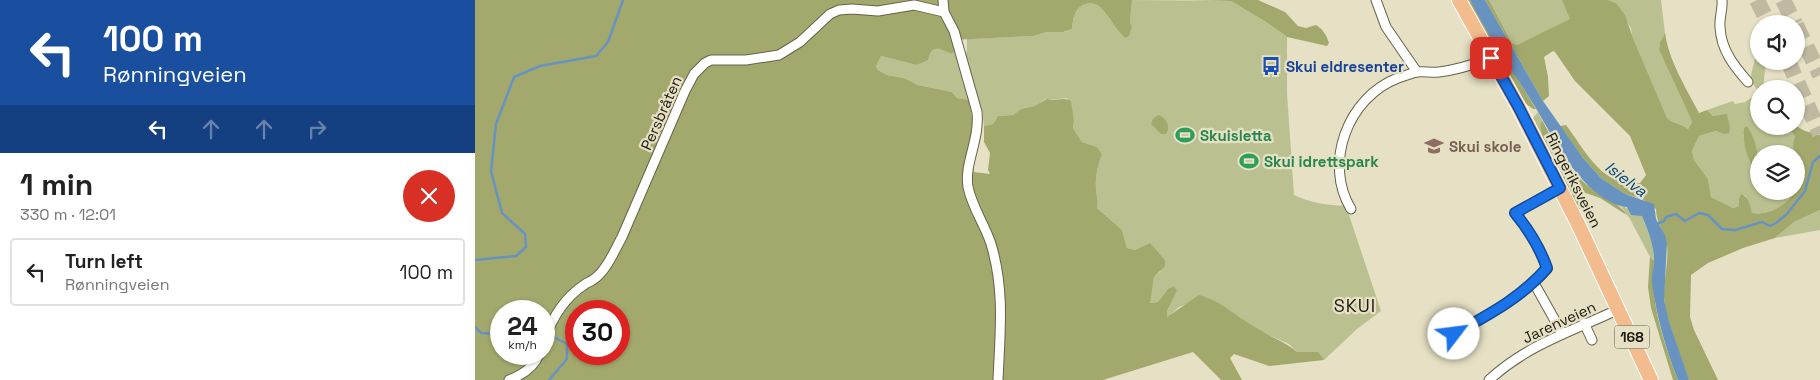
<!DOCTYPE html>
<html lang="en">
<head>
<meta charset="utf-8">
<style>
	body { margin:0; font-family:"Space Grotesk",sans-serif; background:#f6f6f6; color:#222; height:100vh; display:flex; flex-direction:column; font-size:19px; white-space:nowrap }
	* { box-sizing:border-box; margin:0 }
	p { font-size:16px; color:#767676 }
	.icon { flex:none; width:28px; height:28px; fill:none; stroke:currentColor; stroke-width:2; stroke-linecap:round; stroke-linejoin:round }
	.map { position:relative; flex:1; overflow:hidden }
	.drawer { display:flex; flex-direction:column; background:#fff; width:475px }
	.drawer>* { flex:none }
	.hud { background:#1a4fa0; color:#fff; overflow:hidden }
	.fabs { position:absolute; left:1275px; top:15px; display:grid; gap:10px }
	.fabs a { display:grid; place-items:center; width:55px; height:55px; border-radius:50%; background:#fff; box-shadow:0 1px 4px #0004; font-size:25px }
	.speed { position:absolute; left:15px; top:300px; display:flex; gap:10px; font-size:25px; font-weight:700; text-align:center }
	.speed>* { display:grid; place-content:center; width:65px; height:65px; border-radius:50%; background:#fff; box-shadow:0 1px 4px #0004; line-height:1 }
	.speed small { font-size:12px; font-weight:400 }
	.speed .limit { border:8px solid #d22; background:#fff; color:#111 }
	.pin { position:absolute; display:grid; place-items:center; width:42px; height:42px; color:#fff; margin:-21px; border-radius:10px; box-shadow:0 2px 8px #0006 }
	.me { position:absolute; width:55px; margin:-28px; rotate:60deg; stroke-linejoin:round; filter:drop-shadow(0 0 4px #0008) }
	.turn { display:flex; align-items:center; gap:18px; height:105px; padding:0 20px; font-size:22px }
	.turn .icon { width:65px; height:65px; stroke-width:2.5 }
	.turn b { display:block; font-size:35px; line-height:42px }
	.lanes { display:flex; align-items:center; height:48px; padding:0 20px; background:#0003; justify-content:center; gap:25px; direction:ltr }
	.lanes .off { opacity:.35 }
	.round { display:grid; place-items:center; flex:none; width:52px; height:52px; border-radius:26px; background:#f6f6f6 }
	.summary { display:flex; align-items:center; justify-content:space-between; height:85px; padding:0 20px }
	h1 { font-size:30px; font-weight:600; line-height:38px }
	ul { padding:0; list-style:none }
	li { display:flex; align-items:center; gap:15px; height:68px; margin:0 10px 8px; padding:0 10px; border:2px solid #e0e0e0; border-radius:5px }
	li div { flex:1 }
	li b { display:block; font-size:19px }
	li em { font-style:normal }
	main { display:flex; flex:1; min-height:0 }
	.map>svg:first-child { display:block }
	.green { fill:#bbc090 }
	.forest { fill:#a3a96c; fill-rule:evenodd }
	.water { fill:#6893c0 }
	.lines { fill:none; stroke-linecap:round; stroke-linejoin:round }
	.stream { stroke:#6893c0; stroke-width:2.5 }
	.highway-tunnel { stroke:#beb9a0; stroke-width:16; stroke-dasharray:16 8; stroke-linecap:butt }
	.street-casing { stroke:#676249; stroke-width:11 }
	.primary-casing { stroke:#fff; stroke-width:16 }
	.street { stroke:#fff; stroke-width:9 }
	.primary { stroke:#f2bc8f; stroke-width:14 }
	.route-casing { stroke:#114b97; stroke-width:12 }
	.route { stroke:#1a73e8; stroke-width:9 }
	.labels { text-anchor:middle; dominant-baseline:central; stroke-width:4.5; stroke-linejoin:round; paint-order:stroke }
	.shield { fill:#e6e1c4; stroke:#595645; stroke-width:1 }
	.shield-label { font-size:14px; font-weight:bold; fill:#1c1a0f }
	.transit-label { font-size:15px; font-weight:bold; fill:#164399; stroke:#e6e1c4; text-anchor:start }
	.street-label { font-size:15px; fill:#1c1a0f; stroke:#e6e1c4 }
	.leisure-label { font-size:15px; font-weight:bold; fill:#27864d; stroke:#e6e1c4; text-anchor:start }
	.education-label { font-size:15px; font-weight:bold; fill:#785e54; stroke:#e6e1c4; text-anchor:start }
	.water-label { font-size:16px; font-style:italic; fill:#004981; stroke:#e6e1c4 }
	.quarter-label { font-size:18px; letter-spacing:1px; fill:#1c1a0f; stroke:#e6e1c4 }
</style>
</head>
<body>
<main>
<section class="drawer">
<div class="hud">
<div class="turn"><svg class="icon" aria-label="left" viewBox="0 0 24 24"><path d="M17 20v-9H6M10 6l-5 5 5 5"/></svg><div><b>100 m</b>Rønningveien</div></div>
<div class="lanes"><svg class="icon" aria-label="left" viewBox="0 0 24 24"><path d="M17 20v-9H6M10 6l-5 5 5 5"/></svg><svg class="icon off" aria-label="ahead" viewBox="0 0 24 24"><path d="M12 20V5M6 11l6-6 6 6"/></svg><svg class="icon off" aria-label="ahead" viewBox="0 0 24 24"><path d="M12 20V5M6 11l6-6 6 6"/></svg><svg class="icon off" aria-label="right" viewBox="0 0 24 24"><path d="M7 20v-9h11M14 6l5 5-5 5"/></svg></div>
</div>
<div class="summary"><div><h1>1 min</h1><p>330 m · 12:01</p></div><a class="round" style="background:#d93025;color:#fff"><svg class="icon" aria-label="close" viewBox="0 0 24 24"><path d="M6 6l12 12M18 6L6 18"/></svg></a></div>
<ul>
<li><svg class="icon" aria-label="left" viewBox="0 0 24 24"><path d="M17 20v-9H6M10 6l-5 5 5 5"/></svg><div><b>Turn left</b><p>Rønningveien</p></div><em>100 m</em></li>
</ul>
</section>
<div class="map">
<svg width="1345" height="380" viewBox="0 0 1345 380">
	<rect width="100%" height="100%" fill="#e6e1c4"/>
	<!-- green -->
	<g class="green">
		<path d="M 657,0 L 756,1 L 791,22 L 812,37 L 812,93 L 819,195 C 836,203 852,205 871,206 L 906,311 L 882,329 L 849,360 C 842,350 831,354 822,352 L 814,344 L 785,331 L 756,311 L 731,297 L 704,307 L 692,318 L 692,311 L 702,291 L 693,289 L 683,302 L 674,303 L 679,277 L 685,272 L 690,260 L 675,244 L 660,250 L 652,248 L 647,230 L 622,208 C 624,200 621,196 621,188 C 620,176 623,165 627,154 L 622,147 L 607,142 L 598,128 L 599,121 L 592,98 L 575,100 L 571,99 L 559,106 L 546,109 L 538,115 L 523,116 L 518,124 L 509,126 L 507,109 L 499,94 L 489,61 L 492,50 L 492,39 L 558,36 L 572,32 L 589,32 L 597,29 C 598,19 599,10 608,5 C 623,0 627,9 635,19 C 639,26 644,32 650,38 L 655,23 Z"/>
		<polygon points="1014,0 1087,0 1096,19 1042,45 1037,43"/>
		<path d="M 1133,0 L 1186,0 L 1190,33 L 1185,42 L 1184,50 L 1215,117 L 1217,122 L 1213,129 C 1207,123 1198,124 1192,118 L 1158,41 L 1156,28 L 1141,3 Z"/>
		<polygon points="1284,40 1284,61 1291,61 1288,89 1284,89 1284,92 1275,80"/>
		<polygon points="467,48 477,54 480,51 494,100 482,98 477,92 443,85 429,78 412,75 403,70 401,65 406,56 441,65 459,49"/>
		<path d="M 1281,95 L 1284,98 L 1284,126 C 1292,126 1320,125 1320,138 C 1320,144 1317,147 1320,154 L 1284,154 L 1284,159 L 1283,153 L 1268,134 L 1272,153 L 1281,173 L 1284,174 L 1284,191 L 1321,191 L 1321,157 C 1327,168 1326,177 1325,188 C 1311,203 1298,216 1277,213 L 1270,195 L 1264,206 L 1258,208 L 1236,197 L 1233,179 L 1219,160 L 1217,151 L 1224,136 L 1241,131 L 1248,134 L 1238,116 L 1232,110 L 1258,101 L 1260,104 L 1270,102 Z"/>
		<path d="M 1063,112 L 1067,120 L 1065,126 C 1072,151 1088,159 1090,188 L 1057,119 Z"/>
		<path d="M 1146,206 C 1154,207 1159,214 1167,216 L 1178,245 L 1179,261 L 1175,257 L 1154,217 L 1150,214 L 1151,213 Z"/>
		<polygon points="1345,210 1345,230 1300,238 1319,222"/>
	</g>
	<!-- forest -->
	<g class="forest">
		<path d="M 0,0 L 657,0 L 655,23 L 657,27 L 654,36 L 650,38 C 644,32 639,26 635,19 C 627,9 623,0 608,5 C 599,10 598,19 597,29 L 588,32 L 572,32 L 558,36 L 477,40 L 480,51 L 477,54 C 466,49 456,43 453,60 L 441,65 L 406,56 L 401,66 L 403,70 L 412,75 L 429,78 L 443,85 L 477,92 L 482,98 L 494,100 L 499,128 L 495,147 L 499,172 L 515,174 L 513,170 L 515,153 L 509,142 L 509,126 L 518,124 L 523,116 L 538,115 L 546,109 L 559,106 L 572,99 C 580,102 588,96 596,101 L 599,121 L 598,128 L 607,142 L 622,147 L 627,154 C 623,165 620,176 621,188 C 621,196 624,200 622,208 L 647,230 L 652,248 L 660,250 L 675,243 L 690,260 L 690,266 L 679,277 L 675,303 L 683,302 L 693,289 L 699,286 L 702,291 L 692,311 L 692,317 L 724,295 C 747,301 765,319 785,330 C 797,338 811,342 822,352 L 843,352 L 849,360 L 794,366 L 759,354 L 755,358 L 767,380 L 746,380 L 718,352 L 628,380 L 0,380 ZM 26,311 L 69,311 L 69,354 L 26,354 ZM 101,311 L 144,311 L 144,354 L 101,354 Z"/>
		<path d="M 712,0 L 783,0 L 810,12 L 823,26 L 831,28 L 841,25 C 848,29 852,36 854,43 L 852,46 L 812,37 L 791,22 L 756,1 Z"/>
		<polygon points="989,0 995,0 1061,109 1058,109 1050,103 1031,72 1025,58 1009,36"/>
		<path d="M 1010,0 L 1014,0 L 1037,43 L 1042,45 L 1095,19 L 1087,0 L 1133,0 L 1141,3 L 1150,15 L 1159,41 L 1192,118 C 1198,124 1206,123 1213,129 L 1217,122 L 1215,117 L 1184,50 L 1185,42 L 1190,33 C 1194,61 1211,88 1224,113 L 1232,110 L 1238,116 L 1252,114 L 1255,128 L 1254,133 L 1248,134 L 1241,131 L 1224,136 L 1217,151 L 1219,160 L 1233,179 L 1236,197 L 1258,208 L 1264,206 L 1264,199 L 1266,194 C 1274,197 1275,206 1277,213 C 1298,216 1311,203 1325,188 C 1326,180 1327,171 1324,163 C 1321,153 1315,149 1320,137 L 1318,133 L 1306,126 L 1321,126 L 1330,131 L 1345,135 L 1345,210 L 1319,222 L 1300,238 L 1268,248 L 1233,263 L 1216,275 L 1215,317 L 1219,330 L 1243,380 L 1214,380 C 1204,355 1191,326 1189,299 C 1188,281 1194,263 1192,245 C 1191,233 1181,224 1181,209 L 1167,199 L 1150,194 L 1126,178 L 1108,158 L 1085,126 L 1091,125 C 1110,150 1127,188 1165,183 L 1171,175 L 1155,136 L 1100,81 L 1080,52 L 1078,51 L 1069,57 L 1073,77 L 1074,96 L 1068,101 Z"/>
		<path d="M 683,115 C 691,117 696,127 691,134 L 686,134 L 676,124 L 678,119 Z"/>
		<path d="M 1067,120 C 1080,144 1095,173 1117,189 C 1128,197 1142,202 1151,213 L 1150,214 L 1125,198 L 1108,192 L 1104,195 L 1106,205 L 1105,209 L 1102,211 L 1090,188 L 1086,167 L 1068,138 L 1065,126 Z"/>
		<path d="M 1272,126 C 1281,139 1285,158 1283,174 L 1281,173 C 1273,160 1267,144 1269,128 Z"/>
		<path d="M 1175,257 L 1179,261 C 1175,302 1188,341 1203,380 L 1198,380 L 1176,308 L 1173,287 Z"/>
	</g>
	<!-- water -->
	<path class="water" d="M 995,0 L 1010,0 L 1068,101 L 1108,158 L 1126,178 L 1150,194 L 1179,204 L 1181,219 L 1190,235 L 1192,243 L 1189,300 L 1194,322 L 1214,380 L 1203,380 C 1190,347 1182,318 1177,283 C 1176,276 1179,268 1179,260 C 1179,245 1173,231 1167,216 L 1156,215 L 1152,207 C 1136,206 1117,191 1107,179 C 1086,157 1075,131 1059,105 C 1038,71 1013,36 995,0 Z"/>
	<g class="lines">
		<!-- stream -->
		<g class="stream">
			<polyline points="1180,225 1189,221 1191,217 1201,214 1210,221 1224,213 1233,215 1247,229 1260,230 1287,222 1295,226 1301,223 1311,215 1330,191 1338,162 1345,156"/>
			<polyline points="0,260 41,256 51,247 50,234 27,213 16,171 21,124 39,77 65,66 121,56 133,42 148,0"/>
			<polyline points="0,327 6,333 26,334"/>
			<polyline points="73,334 92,344 92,359 74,380"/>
		</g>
		<!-- highway-tunnel -->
		<g class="highway-tunnel">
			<polyline points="1282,0 1294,24"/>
			<polyline points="1308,0 1320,24"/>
			<polyline points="1321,25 1345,75"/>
			<polyline points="1313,61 1345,134"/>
		</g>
		<!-- street casing -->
		<g class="street-casing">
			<g id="street">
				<path d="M 468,0 L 469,12 L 479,31 L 502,112 C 505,140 489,163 493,187 C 497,207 510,225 516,244 C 530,290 525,333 523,380"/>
				<polyline points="901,0 911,27 942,72"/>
				<path d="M 1247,0 C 1248,9 1244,18 1245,27 C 1246,50 1259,66 1273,82"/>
				<path d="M 876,209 C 848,163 873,97 923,78 C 929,76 935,74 941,72 C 949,71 957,73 964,72 C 981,70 1000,64 1016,58"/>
				<polyline points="1059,283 1087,333"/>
				<polyline points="1109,323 1117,340"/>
				<path d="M 979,334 C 1013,315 1046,298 1072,269 C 1065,248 1054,230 1040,213 L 1085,188"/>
				<path d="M 69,341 C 77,318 89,298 109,285 C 112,282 116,282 119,279 C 131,271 140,250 147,237 L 210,91 L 219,74 L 230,63 L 236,60 L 271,60 L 304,55 L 325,42 L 355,14 L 364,10 L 377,9 L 403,11 L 439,5 L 469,12"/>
				<path d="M 34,380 C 47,375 59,368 64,354"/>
				<path d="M 1014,380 C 1053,344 1098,331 1144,309"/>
			</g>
		</g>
		<!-- primary casing -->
		<g class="primary-casing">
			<polyline id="primary" points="984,0 1043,106 1103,224 1176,380"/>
		</g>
		<!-- street -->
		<use href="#street" class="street"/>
		<!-- primary -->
		<use href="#primary" class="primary"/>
	</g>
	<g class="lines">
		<!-- route casing -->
		<g class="route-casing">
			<path id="route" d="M 979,334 C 1013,315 1046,298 1072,268 C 1065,248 1054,230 1040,213 L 1085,188 L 1043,106 L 1016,58"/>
		</g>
		<!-- route -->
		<use href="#route" class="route"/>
	</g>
	<!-- icons -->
	<defs>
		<g id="bus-bare" transform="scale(1.5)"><path d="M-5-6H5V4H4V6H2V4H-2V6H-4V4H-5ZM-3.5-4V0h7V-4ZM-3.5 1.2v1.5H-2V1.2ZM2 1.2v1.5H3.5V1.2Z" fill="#1a4fb4" stroke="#e6e1c4" stroke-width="2.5" paint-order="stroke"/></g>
		<g id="stadium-bare" transform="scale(1.5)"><path d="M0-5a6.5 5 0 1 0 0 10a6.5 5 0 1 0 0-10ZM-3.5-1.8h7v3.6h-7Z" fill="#2e9e5b" stroke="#e6e1c4" stroke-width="2.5" paint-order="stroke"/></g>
		<g id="school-bare" transform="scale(1.5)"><path d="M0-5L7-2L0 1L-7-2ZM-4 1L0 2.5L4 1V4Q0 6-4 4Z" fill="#8d6e63" stroke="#e6e1c4" stroke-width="2.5" paint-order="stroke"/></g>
	</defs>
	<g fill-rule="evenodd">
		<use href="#bus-bare" x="796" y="66"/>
		<use href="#stadium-bare" x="710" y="135"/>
		<use href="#school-bare" x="959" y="146"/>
		<use href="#stadium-bare" x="774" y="161"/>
	</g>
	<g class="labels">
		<!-- shield labels -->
		<rect class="shield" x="1139.5" y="325.5" width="35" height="23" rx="4"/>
		<g class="shield-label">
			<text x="1157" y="337">168</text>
		</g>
		<!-- transit labels -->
		<g class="transit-label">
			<text x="811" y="66">Skui eldresenter</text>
		</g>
		<!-- street labels -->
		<g class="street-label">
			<text transform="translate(186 113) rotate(-66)">Persbråten</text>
			<text transform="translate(1099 180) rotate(63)">Ringeriksveien</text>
			<text transform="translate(1084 322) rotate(-25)">Jarenveien</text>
		</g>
		<!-- leisure labels -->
		<g class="leisure-label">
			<text x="725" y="135">Skuisletta</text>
			<text x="789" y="161">Skui idrettspark</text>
		</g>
		<!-- education labels -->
		<g class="education-label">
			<text x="974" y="146">Skui skole</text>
		</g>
		<!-- water labels -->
		<g class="water-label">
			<text transform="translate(1151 179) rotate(37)">Isielva</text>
		</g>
		<!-- quarter labels -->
		<g class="quarter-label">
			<text x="880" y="305">SKUI</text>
		</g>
	</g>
</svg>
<div class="fabs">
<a><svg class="icon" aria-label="sound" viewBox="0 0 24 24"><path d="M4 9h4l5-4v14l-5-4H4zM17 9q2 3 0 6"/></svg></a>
<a><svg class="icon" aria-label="search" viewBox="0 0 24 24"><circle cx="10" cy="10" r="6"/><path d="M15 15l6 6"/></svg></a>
<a><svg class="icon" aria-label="layers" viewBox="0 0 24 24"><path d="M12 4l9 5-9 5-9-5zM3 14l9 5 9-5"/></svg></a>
</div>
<div class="speed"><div>24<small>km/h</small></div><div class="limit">30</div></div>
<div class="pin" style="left:1016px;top:58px;background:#d93025"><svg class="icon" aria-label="arrive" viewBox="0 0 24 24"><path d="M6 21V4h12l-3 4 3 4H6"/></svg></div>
<svg class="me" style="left:979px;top:334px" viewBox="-20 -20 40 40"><circle r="19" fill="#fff"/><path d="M0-13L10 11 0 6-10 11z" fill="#1a73e8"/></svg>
</div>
</main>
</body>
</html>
